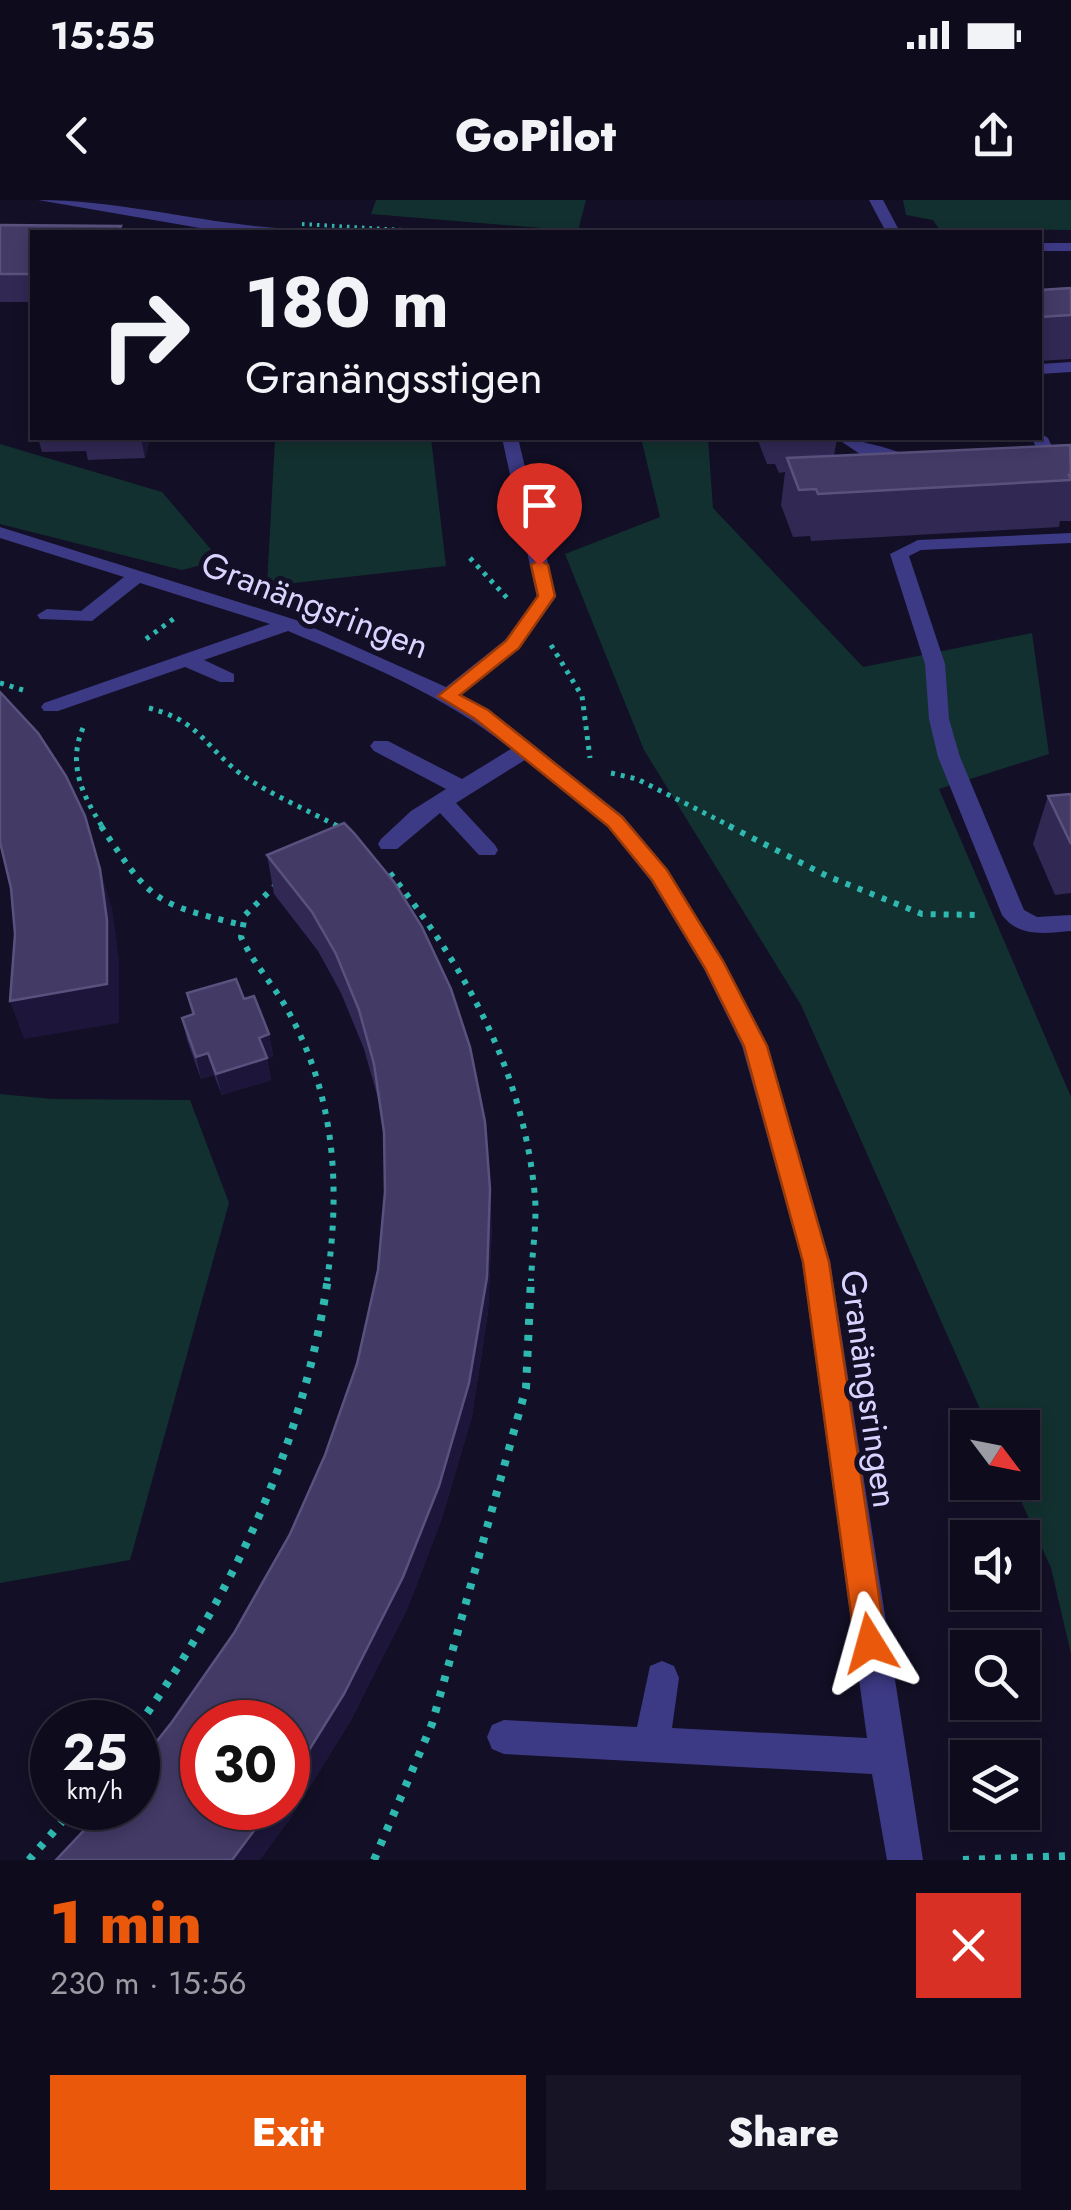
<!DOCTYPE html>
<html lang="en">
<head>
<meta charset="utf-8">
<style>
	body { margin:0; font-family:Jost,sans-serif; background:#171425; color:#f1f3f6; height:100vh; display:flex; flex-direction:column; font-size:38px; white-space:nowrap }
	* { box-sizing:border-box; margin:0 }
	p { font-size:32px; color:#9b9ba3 }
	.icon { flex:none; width:55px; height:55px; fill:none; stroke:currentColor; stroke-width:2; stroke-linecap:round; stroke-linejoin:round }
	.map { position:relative; height:1660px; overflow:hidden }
	.details { display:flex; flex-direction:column; background:#0e0b1c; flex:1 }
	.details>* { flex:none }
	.banner { position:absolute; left:30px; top:30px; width:1012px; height:210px; border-radius:0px; box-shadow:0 5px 15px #0003,0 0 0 2px #2e2b3b; background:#0e0b1c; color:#f1f3f6; overflow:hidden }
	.needle { width:65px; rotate:122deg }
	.tools { position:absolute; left:950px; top:1210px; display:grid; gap:20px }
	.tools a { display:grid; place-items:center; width:90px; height:90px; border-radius:0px; background:#0e0b1c; box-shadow:0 5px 15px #0003,0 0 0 2px #2e2b3b; font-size:50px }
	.speed { position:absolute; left:30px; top:1500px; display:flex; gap:20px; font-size:50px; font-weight:700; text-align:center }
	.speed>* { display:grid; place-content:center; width:130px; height:130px; border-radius:50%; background:#0e0b1c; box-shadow:0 5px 15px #0003,0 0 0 2px #2e2b3b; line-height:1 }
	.speed small { font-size:25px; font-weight:400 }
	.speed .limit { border:15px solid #d22; background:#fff; color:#111 }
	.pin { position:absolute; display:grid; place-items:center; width:85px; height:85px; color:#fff; margin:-102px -42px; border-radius:50% 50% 50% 0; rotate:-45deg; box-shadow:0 0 10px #0007 }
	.pin .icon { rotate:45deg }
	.me { position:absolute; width:110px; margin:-55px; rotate:352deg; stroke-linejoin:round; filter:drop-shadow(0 0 8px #0008) }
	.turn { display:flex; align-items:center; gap:35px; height:210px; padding:0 50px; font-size:45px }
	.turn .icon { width:130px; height:130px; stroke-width:2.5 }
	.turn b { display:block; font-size:70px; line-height:85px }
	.round { display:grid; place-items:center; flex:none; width:105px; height:105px; border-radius:0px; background:#171425 }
	.summary { display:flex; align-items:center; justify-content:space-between; height:170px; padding:0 50px }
	h1 { font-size:60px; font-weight:800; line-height:75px; color:#ea580c }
	.action { display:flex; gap:20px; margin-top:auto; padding:20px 50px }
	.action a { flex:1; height:115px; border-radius:0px; background:#ea580c; color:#fff; font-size:40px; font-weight:800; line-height:115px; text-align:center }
	.action a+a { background:#171425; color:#f1f3f6 }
	.status { display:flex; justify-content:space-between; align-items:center; height:70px; padding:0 50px; background:#0e0b1c; direction:ltr }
	.status svg { height:28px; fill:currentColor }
	header { display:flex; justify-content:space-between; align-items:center; height:130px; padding:0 50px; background:#0e0b1c; font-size:45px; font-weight:800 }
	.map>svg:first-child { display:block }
	.green { fill:#12302f }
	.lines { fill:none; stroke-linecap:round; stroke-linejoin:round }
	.path-far3 { stroke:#2fb8b0; stroke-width:4; stroke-dasharray:2.5 5; stroke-linecap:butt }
	.path-far2 { stroke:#2fb8b0; stroke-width:5; stroke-dasharray:4 6; stroke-linecap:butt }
	.path-far1 { stroke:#2fb8b0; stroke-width:6; stroke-dasharray:5 8; stroke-linecap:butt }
	.path { stroke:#2fb8b0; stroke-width:8; stroke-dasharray:6 10; stroke-linecap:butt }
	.minor { fill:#3d3a85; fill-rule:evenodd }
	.wall { fill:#312854 }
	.shaded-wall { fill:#1d163a }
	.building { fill:#433a66; stroke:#5a527e; stroke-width:2.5 }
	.route { fill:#ea580c; stroke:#983908; stroke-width:2.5 }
	.labels { text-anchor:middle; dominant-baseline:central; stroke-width:10; stroke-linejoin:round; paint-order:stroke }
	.street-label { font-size:35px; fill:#d9d4ff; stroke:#130f26 }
</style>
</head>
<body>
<div class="status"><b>15:55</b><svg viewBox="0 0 49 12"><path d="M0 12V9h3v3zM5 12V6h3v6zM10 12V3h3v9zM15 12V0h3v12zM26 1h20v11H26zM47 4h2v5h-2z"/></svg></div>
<header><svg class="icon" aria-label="back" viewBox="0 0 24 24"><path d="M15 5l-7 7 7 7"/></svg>GoPilot<svg class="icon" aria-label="share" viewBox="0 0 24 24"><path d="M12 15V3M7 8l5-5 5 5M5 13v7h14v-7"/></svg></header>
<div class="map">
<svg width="1071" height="1660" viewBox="0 0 1071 1660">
	<rect width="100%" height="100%" fill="#130f26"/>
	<!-- green -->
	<g class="green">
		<polygon points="376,0 586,0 578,31 371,14"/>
		<polygon points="903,0 1071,0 1071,30 939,29 933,20 906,15"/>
		<polygon points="275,238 431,238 446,366 267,386"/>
		<polygon points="641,238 708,238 713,308 863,467 1032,433 1049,554 939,589 1071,897 1071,1454 1051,1368 1013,1283 1022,1282 1022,1228 988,1227 801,805 644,550 565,354 660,317"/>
		<polygon points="0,244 162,292 220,360 182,370 0,324"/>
		<polygon points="0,894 52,899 190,900 229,1003 130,1360 0,1383"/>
	</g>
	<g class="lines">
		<!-- path-far3 -->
		<g class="path-far3">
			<polyline points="302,24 436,32"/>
			<polyline points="920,30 944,32"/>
			<polyline points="841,32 858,31"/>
		</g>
		<!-- path-far2 -->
		<g class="path-far2">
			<polyline points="470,358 508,399"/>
			<polyline points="146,439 176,417"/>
			<polyline points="551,445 582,496 590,558"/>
			<polyline points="0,483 23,490"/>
			<path d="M 149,508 C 194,520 199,537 231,566 C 255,588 310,611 341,628"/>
			<path d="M 83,528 C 67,565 83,596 103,628"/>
			<polyline points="611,573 637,579 734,628"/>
		</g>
		<!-- path-far1 -->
		<g class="path-far1">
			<path d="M 101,626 C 152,703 154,703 242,725"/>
			<polyline points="336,626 342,629"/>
			<polyline points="729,626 827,676 922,714 978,715"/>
			<path d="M 390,673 C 466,768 524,873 535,997 C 537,1024 532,1053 531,1081"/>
			<path d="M 277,684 L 245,715 L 241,737 C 253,763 273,784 287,809 C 335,895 341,985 327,1081"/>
		</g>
		<!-- path -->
		<g class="path">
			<path d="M 138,1526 C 235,1390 303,1245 328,1078"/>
			<polyline points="29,1660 74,1608"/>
			<polyline points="374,1660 432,1524 526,1188 531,1078"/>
			<polyline points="963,1660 1071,1656"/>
		</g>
		<!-- minor -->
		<g class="minor">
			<path d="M 38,0 C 118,0 197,22 276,28 L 283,32 L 223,32 Z"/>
			<polygon points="869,0 883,0 900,32 886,32"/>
			<rect x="1040" y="43" width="31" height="8"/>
			<polygon points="1071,162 1071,172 1040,174 1040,164"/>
			<polygon points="1040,233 1048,238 1066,277 1063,281 1048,277 1032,238 1040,238"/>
			<path d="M 502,238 L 518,238 L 556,397 L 519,448 L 461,495 L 488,509 L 623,616 L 667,669 L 724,761 L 768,846 L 830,1061 L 923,1660 L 887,1660 L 872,1574 L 504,1554 L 492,1549 L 487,1537 L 492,1525 L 504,1520 L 637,1527 L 650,1466 L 662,1461 L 674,1466 L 679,1478 L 672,1528 L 867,1538 L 802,1061 L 742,846 L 704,769 L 651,681 L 607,626 L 525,560 L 456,603 L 495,645 L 498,650 L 495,655 L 479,655 L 440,613 L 397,649 L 381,649 L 378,644 L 381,639 L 411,611 L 446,589 L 374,551 L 370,546 L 374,541 L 388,541 L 462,579 L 511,549 C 444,495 367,464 288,431 L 204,460 L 234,474 L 234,482 L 220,482 L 185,467 L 58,511 L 44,511 L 41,507 L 44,503 L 270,424 L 140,383 L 92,421 L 40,419 L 37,415 L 47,409 L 81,411 L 124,377 L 0,338 L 0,327 L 296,420 L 446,487 L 505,440 L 537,397 Z"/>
			<path d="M 836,238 C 849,237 906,252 918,260 L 909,265 L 863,256 Z"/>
			<path d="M 1071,333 L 1071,343 L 921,350 L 909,356 L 945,464 L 949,519 L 960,557 L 1024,710 L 1037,717 L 1071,715 L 1071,731 C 1046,733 1019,738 1002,715 L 938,557 L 929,519 L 925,464 L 890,354 L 918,340 Z"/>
		</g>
	</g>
	<!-- wall -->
	<g class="wall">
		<polygon points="0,25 32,32 32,102 0,102"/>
		<polygon points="1071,88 1071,159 1040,161 1040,90"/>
		<polygon points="38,238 148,238 149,242 145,258 88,260 86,251 42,252"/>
		<polygon points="757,238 837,238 834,256 1071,247 1071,321 1060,321 1059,327 811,341 810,336 793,337 781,305 785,272 779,273 775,264 767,264"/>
		<polygon points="1071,594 1071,693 1055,695 1033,644 1048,596"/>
		<polygon points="344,623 492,1025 488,1112 472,1216 442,1318 408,1407 351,1520 288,1622 88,1626 172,1522 234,1433 290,1334 325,1255 357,1164 378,1070 385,992 384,939 379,902 364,849 341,793 318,751 274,694 267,655"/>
		<polygon points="187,793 244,799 269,834 273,856 267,859 271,880 222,895 214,875 201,879 187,840 182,818 192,814"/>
	</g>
	<!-- shaded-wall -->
	<g class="shaded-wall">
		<polygon points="141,238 148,238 149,242 145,258"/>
		<polygon points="100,669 112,708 119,759 119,823 24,839 10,801"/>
		<polygon points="269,834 273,856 267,859 271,880 222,895 216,874 259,838"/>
		<polygon points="208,853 214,875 201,879 196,857"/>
		<polygon points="490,989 492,1025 488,1112 472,1216 442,1318 408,1407 351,1520 288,1622 260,1660 232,1660 271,1608 288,1608 288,1584"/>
	</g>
	<!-- building -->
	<g class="building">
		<polygon points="0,25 121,26 118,32 32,32 32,74 0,74"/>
		<polygon points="1071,88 1071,115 1040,117 1040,90"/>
		<polygon points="1070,245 1071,275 1069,275 1071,280 818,294 816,289 799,290 787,258"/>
		<polygon points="0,492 38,533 66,576 85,616 100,669 107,720 107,784 10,801 15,734 11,688 0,642"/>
		<polygon points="1071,594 1071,644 1048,596"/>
		<polygon points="344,623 354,633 394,682 422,727 451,789 470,847 485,922 490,989 487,1077 469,1183 439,1286 403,1377 344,1494 288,1584 288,1522 202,1522 202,1608 271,1608 232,1660 56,1660 88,1626 103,1608 138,1608 138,1565 172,1522 234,1433 290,1334 325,1255 357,1164 378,1070 385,992 384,932 374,864 359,810 336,754 312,712 267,655"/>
		<polygon points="236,779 244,799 254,796 269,834 259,838 267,858 216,874 208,853 196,857 182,818 194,814 187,793"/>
	</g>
	<!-- route -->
	<polygon class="route" points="539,360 548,365 555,396 519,448 460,495 488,510 622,617 667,670 723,761 767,846 829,1062 886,1443 881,1454 870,1458 859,1454 855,1443 803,1062 744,846 705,768 652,680 608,626 474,518 438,496 506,441 538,396 531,365"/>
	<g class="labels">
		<!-- street labels -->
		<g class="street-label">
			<text transform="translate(315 405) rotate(21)">Granängsringen</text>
			<text transform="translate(869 1189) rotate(82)">Granängsringen</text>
		</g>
	</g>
</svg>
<div class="tools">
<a><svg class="needle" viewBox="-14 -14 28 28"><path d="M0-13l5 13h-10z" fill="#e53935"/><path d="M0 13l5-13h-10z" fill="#9b9ba3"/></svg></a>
<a><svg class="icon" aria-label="sound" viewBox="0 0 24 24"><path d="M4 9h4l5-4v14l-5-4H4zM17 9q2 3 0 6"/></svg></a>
<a><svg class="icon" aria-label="search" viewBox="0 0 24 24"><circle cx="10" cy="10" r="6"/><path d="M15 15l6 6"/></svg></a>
<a><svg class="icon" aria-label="layers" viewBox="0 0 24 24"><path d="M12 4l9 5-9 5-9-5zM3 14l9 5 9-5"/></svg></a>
</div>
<div class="speed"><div>25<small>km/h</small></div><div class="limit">30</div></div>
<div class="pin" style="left:539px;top:365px;background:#d93025"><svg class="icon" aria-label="arrive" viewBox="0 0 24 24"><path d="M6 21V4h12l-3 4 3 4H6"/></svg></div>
<svg class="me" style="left:870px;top:1443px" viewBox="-20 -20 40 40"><path d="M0-17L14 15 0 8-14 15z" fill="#ea580c" stroke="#fff" stroke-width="4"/></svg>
<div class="banner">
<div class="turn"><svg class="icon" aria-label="right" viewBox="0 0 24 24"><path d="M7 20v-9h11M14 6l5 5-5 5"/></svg><div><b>180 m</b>Granängsstigen</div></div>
</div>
</div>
<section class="details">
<div class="summary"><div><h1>1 min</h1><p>230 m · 15:56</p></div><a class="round" style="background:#d93025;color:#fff"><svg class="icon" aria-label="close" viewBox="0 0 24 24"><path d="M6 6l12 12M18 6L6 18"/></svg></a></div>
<div class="action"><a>Exit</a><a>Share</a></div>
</section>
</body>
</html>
